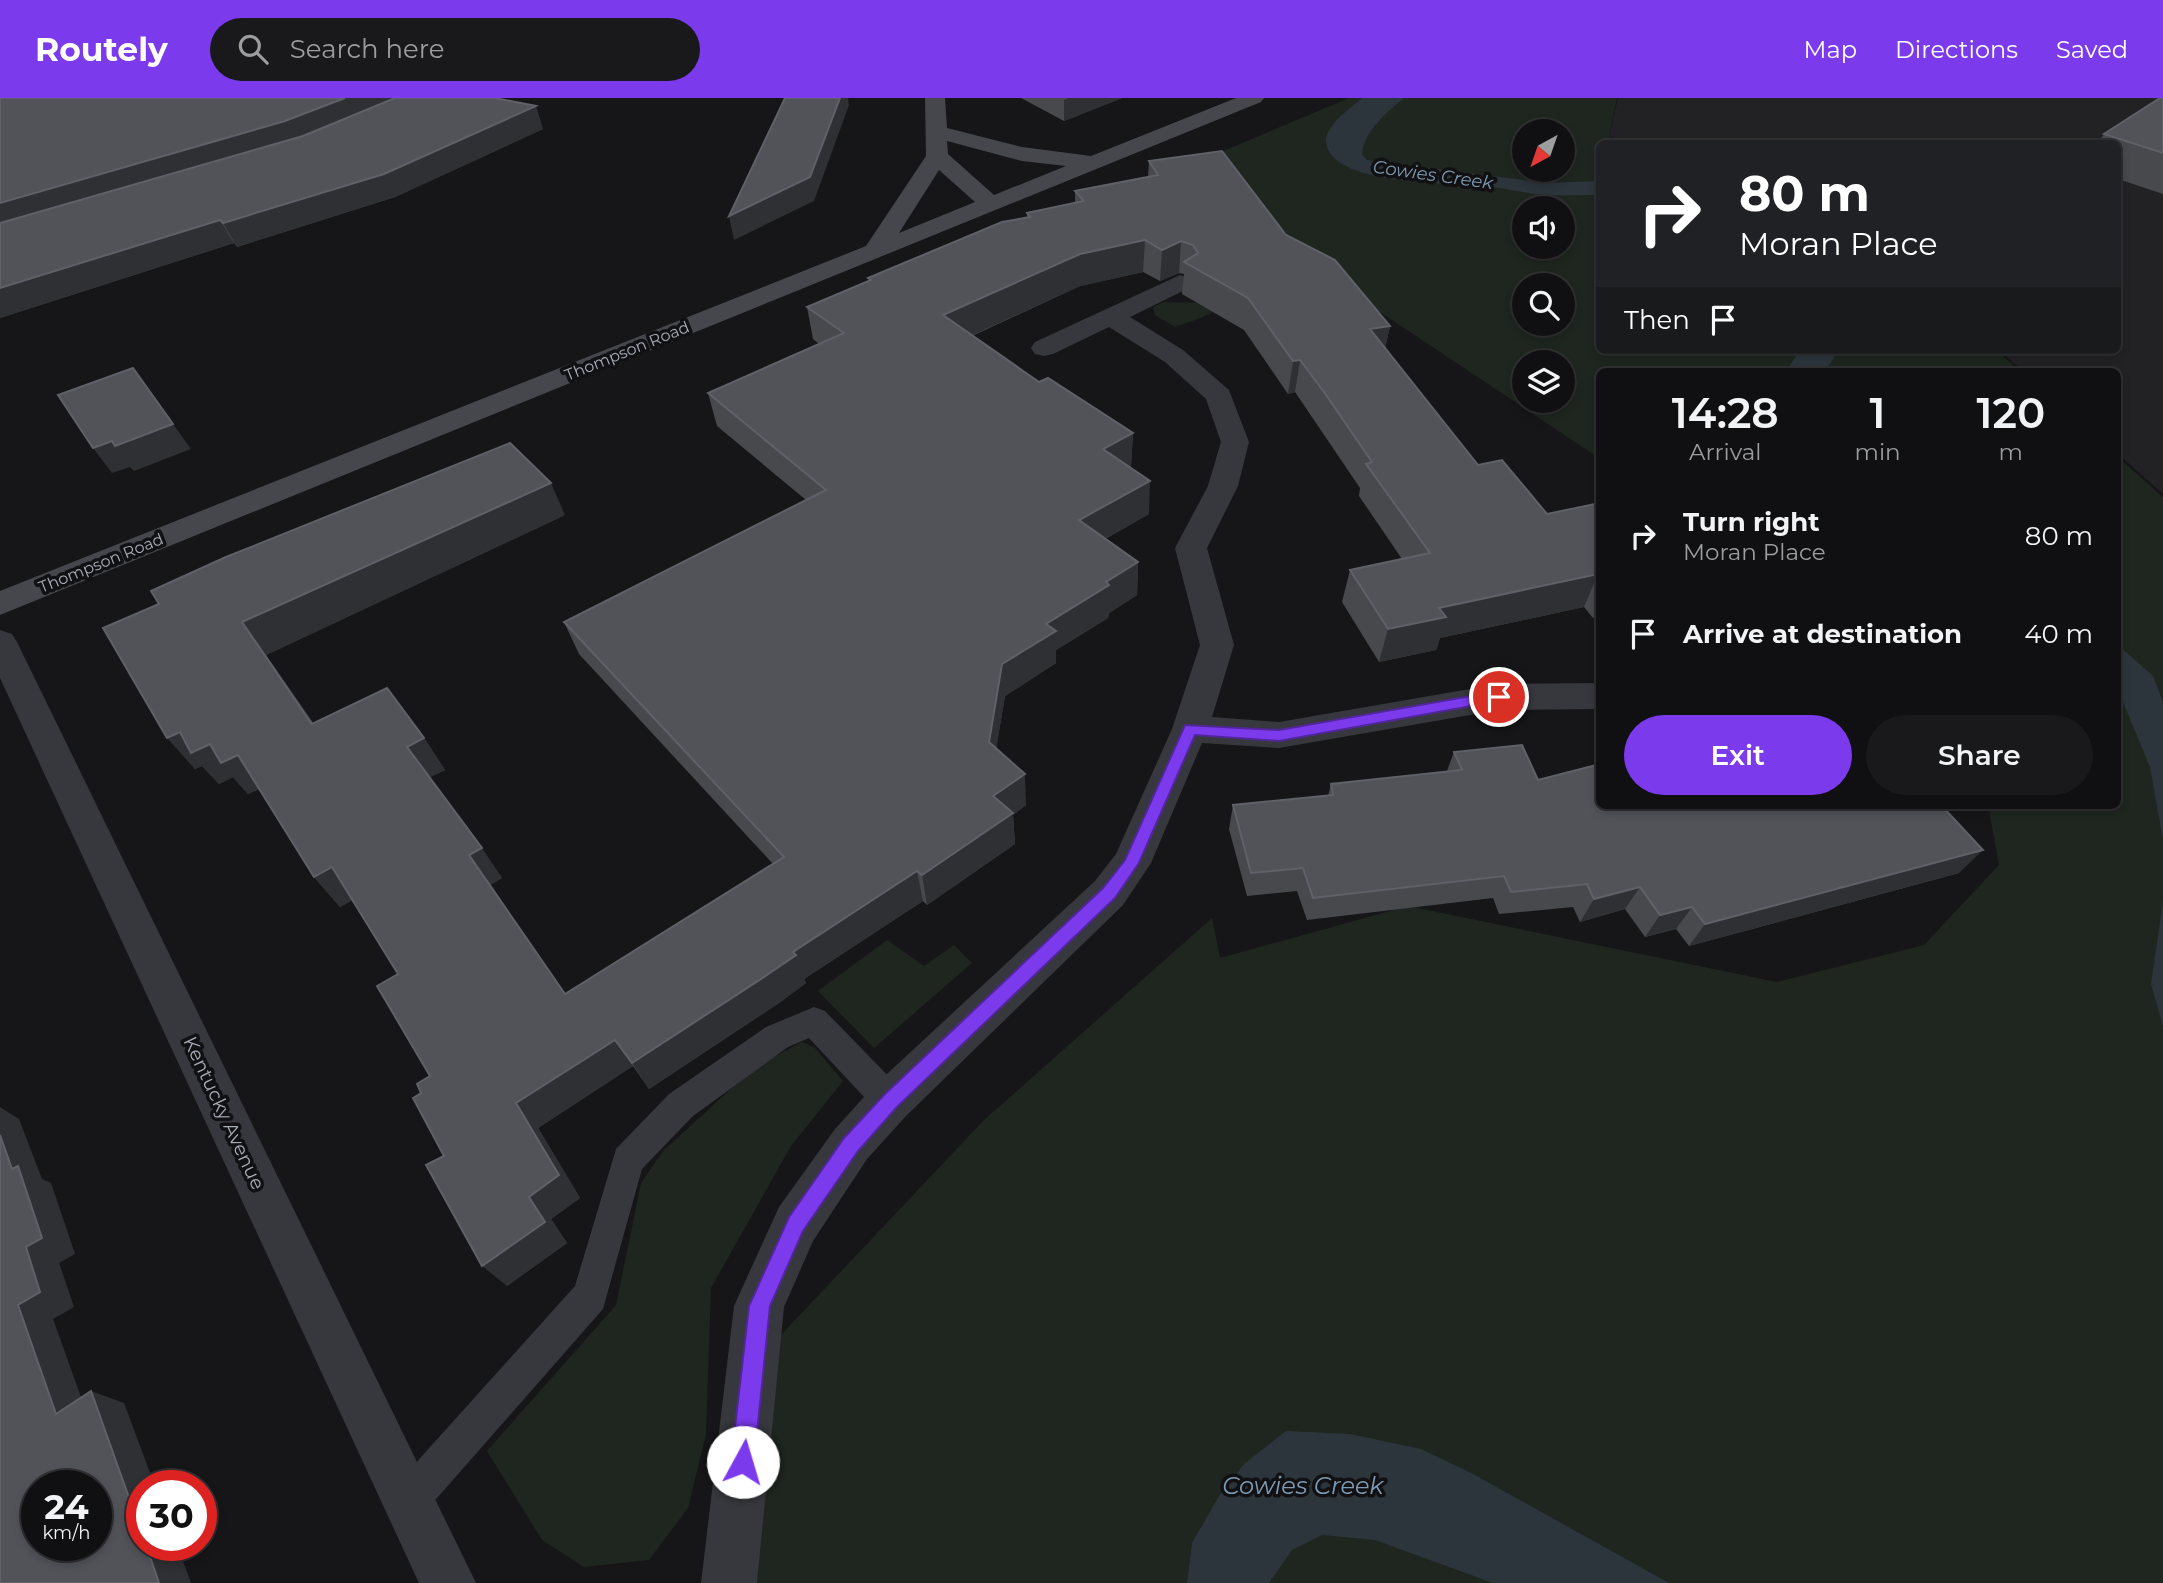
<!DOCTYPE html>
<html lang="en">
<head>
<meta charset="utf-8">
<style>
	body { margin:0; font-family:Montserrat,sans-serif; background:#19191b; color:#f1f3f6; height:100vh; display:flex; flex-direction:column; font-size:26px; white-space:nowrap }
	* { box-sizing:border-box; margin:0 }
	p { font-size:23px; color:#9c9d9f }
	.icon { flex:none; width:38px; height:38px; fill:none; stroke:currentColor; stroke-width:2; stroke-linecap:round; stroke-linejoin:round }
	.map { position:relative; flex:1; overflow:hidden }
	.sheet { position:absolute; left:1596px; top:270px; width:525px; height:441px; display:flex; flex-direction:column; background:#101012; border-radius:10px; box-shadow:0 4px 10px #0003,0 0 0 2px #303032 }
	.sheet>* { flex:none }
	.top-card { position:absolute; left:1596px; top:42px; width:525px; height:214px; border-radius:10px; box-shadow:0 4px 10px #0003,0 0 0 2px #303032; background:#202124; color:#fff; overflow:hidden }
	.needle { width:46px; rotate:220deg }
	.controls { position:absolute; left:1512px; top:21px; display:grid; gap:14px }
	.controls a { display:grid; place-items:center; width:63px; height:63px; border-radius:50%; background:#101012; box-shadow:0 4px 10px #0003,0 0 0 2px #303032; font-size:35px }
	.speed { position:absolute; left:21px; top:1372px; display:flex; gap:14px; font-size:35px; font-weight:700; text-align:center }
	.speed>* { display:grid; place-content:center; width:91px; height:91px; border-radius:50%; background:#101012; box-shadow:0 4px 10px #0003,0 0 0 2px #303032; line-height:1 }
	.speed small { font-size:18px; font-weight:400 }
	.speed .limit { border:10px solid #d22; background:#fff; color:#111 }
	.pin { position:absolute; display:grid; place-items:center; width:60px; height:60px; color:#fff; margin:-30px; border:4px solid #fff; border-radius:50%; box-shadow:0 2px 7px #0007 }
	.me { position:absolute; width:77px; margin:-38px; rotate:6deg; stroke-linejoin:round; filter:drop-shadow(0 0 5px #0008) }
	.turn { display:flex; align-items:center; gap:24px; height:147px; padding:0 28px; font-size:32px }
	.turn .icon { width:91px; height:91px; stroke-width:2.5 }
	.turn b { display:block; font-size:49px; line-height:60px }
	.then { display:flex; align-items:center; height:66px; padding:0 28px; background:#0003; gap:14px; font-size:26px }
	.eta { display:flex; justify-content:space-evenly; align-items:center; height:119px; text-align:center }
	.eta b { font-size:42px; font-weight:600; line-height:49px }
	.cta { display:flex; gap:14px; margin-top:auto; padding:14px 28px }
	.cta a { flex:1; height:80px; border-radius:42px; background:#7c3aed; color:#fff; font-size:28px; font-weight:600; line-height:80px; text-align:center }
	.cta a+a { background:#19191b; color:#f1f3f6 }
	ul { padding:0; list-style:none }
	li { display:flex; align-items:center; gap:21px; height:98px; padding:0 28px }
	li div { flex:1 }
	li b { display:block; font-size:26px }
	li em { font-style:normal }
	header { display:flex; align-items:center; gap:42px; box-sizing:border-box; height:98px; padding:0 35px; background:#7c3aed; color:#fff }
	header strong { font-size:33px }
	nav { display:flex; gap:38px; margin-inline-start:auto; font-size:24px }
	.search { width:490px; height:63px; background:#19191b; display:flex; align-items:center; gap:18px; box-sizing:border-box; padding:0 24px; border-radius:38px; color:#9c9d9f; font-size:26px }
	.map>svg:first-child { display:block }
	.built { fill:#222225 }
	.green { fill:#1e261f; fill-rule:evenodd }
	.water { fill:#2c353c }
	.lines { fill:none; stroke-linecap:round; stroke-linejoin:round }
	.lane { fill:#37383d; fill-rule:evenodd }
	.street { fill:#37383d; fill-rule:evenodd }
	.secondary { fill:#45474d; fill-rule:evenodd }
	.wall { fill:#47494d }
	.shaded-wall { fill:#2f3033 }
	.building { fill:#525359; stroke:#5f6168; stroke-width:2; fill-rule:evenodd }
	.route { fill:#7c3aed; stroke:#51269a; stroke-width:2 }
	.labels { text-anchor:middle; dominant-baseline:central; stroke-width:7; stroke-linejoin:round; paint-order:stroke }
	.far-street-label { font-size:16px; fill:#a8adb8; stroke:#111113 }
	.far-water-label { font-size:18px; font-style:italic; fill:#7f9bb3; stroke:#111113 }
	.street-label { font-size:19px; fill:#a8adb8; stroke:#111113 }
	.near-water-label { font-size:24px; font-style:italic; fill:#7f9bb3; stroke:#111113 }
</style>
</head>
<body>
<header>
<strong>Routely</strong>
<div class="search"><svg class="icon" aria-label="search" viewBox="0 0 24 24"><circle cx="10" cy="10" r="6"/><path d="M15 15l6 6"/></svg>Search here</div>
<nav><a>Map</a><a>Directions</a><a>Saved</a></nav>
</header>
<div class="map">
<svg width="2163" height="1485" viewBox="0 0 2163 1485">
	<rect width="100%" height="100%" fill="#161618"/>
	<!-- built -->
	<polygon class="built" points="1618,0 2163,0 2163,396 2118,356 2118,273 2023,273 1999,252 2118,252 2118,46 1628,46 1609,38"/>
	<!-- green -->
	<g class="green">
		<path d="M 1349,0 L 1617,0 L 1609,38 L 1626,45 L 1600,46 L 1600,252 L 1996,252 L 2020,273 L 1600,273 L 1599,360 L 1308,166 L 1203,219 L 1175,229 L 1155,217 L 1153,209 L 1164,204 L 1223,205 L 1202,62 ZM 1524,33 L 1563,33 L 1563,72 L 1524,72 ZM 1524,110 L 1563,110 L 1563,149 L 1524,149 ZM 1524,187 L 1563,187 L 1563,226 L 1524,226 ZM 1524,264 L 1563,264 L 1563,303 L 1524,303 Z"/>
		<polygon points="2118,359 2163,399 2163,1485 757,1485 779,1239 984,1022 1212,820 1220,860 1408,808 1777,884 1924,847 1999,767 1988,707 2118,707"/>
		<polygon points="887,842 924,868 954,847 972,865 874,950 818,893"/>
		<polygon points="802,944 815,950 843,983 791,1048 711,1190 706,1336 688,1410 649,1462 584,1469 542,1442 487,1353 616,1207 641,1085 663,1053 755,969"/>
	</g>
	<!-- water -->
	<g class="water">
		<path d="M 1362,0 L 1404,0 C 1387,14 1364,33 1362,56 L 1367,62 L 1548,85 L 1599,83 L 1599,97 C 1582,97 1564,98 1546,97 C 1523,95 1500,89 1477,87 C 1446,85 1330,87 1326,44 C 1325,27 1351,10 1362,0 Z"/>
		<polygon points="1800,252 1839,252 1825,273 1786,273"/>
		<polygon points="2118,547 2153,578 2163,604 2163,742 2150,669 2118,592"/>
		<polygon points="2163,804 2163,928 2151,886"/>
		<polygon points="1286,1333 1350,1336 1421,1351 1473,1376 1669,1485 1493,1485 1375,1442 1322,1437 1292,1452 1269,1485 1187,1485 1192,1445 1219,1398 1244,1366"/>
	</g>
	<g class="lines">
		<!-- lane -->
		<polygon class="lane" points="814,909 825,913 902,992 906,1003 902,1014 890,1018 878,1014 809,940 788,949 693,1018 642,1071 603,1211 423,1416 409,1422 395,1416 389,1402 395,1388 575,1188 616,1051 669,996 766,929"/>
		<!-- street -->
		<g class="street">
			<polygon points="1180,177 1189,180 1193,185 1189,190 1130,219 1183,252 1229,292 1249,344 1238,388 1207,450 1234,547 1212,619 1279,624 1499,586 1600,585 1600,611 1499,612 1279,650 1202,645 1151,765 1123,807 906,1018 867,1061 813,1143 784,1209 757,1485 701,1485 734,1208 779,1109 835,1031 874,988 1095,783 1116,756 1172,631 1200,547 1175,450 1208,388 1221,344 1206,301 1165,264 1109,229 1053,256 1044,258 1035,256 1031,250 1035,244"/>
			<polygon points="0,532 12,536 17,544 476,1485 419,1485 0,580"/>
		</g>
		<!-- secondary -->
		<path class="secondary" d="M 925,0 L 945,0 L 947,30 L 1022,49 L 1091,58 L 1236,0 L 1264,0 L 1261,4 L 0,517 L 0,493 L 866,148 L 926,58 ZM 947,43 L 1022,63 L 1066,68 L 994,97 L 948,56 ZM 939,72 L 975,104 L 899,135 Z"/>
	</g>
	<!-- wall -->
	<g class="wall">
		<polygon points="0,0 543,31 395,99 237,149 234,145 0,220"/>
		<polygon points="1021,0 1122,0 1064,23"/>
		<polygon points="2163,0 2163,96 2118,81 2118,46 2098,46 2104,36"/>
		<polygon points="1149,63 1286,137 1390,228 1385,250 1478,367 1547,416 1600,405 1600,519 1593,520 1584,509 1440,540 1436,552 1379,564 1342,504 1350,472 1402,461 1359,398 1360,390 1295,294 1288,296 1244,232 1182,196 1184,176 1179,175 1160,183 1143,174 1080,188 972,238 1039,284 1133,335 1131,368 1130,369 1149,416 1105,441 1138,464 1137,497 1109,515 1108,520 1056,552 1056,565 1005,598 996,651 1026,707 1013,717 1015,746 927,807 923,803 804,881 806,885 779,905 649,991 633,968 538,1030 580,1100 551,1121 567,1145 507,1188 444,1058 421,995 430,978 398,876 352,802 340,809 314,779 259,691 248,696 233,679 219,686 202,668 195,671 103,530 565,417 266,557 313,625 424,640 445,672 430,679 502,780 490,787 565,896 773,766 579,556 564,524 806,402 717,328 708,295 819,246 813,241 807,209 869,183 868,180 1027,119 1027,115 1075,105 1075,93 1148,79"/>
		<polygon points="1454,654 1538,682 1600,707 1959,775 1689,848 1676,831 1645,839 1625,811 1580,824 1573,809 1499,816 1493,800 1307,822 1297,793 1247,798 1229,731 1233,707 1328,698 1331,686 1447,673"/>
	</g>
	<!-- shaded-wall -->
	<g class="shaded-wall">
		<polygon points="345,0 401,0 296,46 0,133 0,105"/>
		<polygon points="840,0 848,0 849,7 814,103 734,142 729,118"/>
		<polygon points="1069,0 1122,0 1064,23 1064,2"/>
		<polygon points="536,8 543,31 395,99 237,149 223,125"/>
		<polygon points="220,122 234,145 0,220 0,190"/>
		<polygon points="1145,142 1143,174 1080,188 946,249 943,217 1080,156"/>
		<polygon points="1181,143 1179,175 1160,183 1162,152"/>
		<polygon points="1390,228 1383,260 1370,231"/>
		<polygon points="1300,262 1295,294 1288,296 1293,263"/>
		<polygon points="173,326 191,351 134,373 130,369 112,375 93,350 112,343"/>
		<polygon points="1133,335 1131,368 1103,384 1103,351"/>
		<polygon points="1150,383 1149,416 1079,455 1079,422"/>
		<polygon points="551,385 565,417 266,557 336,657 312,626 242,524"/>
		<polygon points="1138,464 1137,497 1109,515 1108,520 1056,552 1056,565 1005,598 992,676 989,644 1002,566 1046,526 1106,484"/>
		<polygon points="1598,476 1584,509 1440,540 1436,552 1379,564 1388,531 1439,510"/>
		<polygon points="1600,507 1600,519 1593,520"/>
		<polygon points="180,634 238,657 264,688 248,696 233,679 219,686 202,668 195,671 167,640"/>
		<polygon points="424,640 445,672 428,680 407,649"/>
		<polygon points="1025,676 1026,707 1013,717 1015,746 927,807 922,777 993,698"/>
		<polygon points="482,750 502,780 490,787 469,757"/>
		<polygon points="1983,752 1959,775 1689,848 1705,826"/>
		<polygon points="332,769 358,799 340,809 314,779"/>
		<polygon points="917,773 923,803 804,881 806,885 779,905 649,991 632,965 793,854"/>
		<polygon points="1640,789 1625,811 1580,824 1594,801"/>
		<polygon points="1692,809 1676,831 1645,839 1660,817"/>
		<polygon points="615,942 633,968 538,1030 580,1100 551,1121 567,1145 507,1188 482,1168 529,1099 516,1005"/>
		<polygon points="0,1009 19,1021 42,1081 51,1085 75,1156 59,1165 74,1209 53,1221 91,1327 56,1316 18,1207 26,1149 12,1071 0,1037"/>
		<polygon points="91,1293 124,1305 155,1388 142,1388 142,1436"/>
		<polygon points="146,1447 177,1447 191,1485 159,1485"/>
	</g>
	<!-- building -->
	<g class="building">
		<polygon points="0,0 345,0 285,23 0,105"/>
		<polygon points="395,0 495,0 536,8 384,76 223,125 220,122 0,190 0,125 303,38"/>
		<polygon points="785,0 840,0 810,79 729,118"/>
		<polygon points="2160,0 2163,0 2163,55 2104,36"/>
		<polygon points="1222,53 1286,137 1335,162 1390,228 1370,231 1478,367 1502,362 1547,416 1600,405 1600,478 1598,476 1439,510 1446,519 1388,531 1350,472 1430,455 1366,366 1372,364 1324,294 1300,262 1293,263 1248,200 1184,164 1198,155 1193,147 1181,143 1162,152 1145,142 1080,156 943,217 1039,284 1048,280 1133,335 1103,351 1150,383 1079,422 1138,464 1106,484 1109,487 1046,526 1056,533 1002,566 989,644 1025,676 993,698 1013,715 922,777 917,773 793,854 796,857 767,877 632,965 615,942 516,1005 559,1077 529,1099 545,1124 482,1168 426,1067 444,1058 413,1000 421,995 417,986 430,978 377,888 398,876 332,769 314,779 238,657 221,665 210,646 191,655 180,634 167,640 103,530 159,506 151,493 226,459 510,345 551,385 242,524 312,626 387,590 424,640 407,649 482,750 469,757 565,896 784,759 564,524 826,392 708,295 844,235 807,209 871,182 868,180 1002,124 1030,119 1027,115 1084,103 1075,93 1158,77 1149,63"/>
		<polygon points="133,270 173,326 115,348 112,343 93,350 58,297"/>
		<polygon points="1522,647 1538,682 1600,666 1600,707 1941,707 1983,752 1705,826 1692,809 1660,817 1640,789 1594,801 1587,786 1511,794 1504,778 1313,800 1303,770 1251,775 1233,707 1333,697 1331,686 1462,672 1454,654"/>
		<path d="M 0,1037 L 12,1071 L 18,1068 L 42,1140 L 26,1149 L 40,1194 L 18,1207 L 56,1316 L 91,1293 L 142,1436 L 142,1447 L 146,1447 L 159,1485 L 0,1485 ZM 37,1388 L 96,1388 L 96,1447 L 37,1447 Z"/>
	</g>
	<!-- route -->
	<polygon class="route" points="1499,593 1506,599 1504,602 1279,643 1195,637 1139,765 1115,800 897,1009 858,1053 803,1133 770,1208 754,1364 750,1372 743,1376 735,1372 731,1364 749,1208 789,1119 844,1040 884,997 1103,790 1125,762 1185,627 1279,632"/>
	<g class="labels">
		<!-- far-street labels -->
		<g class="far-street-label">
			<text transform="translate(627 253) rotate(-22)">Thompson Road</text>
			<text transform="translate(101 465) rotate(-22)">Thompson Road</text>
		</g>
		<!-- far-water labels -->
		<g class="far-water-label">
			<text transform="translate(1433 77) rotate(8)">Cowies Creek</text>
		</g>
		<!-- street labels -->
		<g class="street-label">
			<text transform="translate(224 1015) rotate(65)">Kentucky Avenue</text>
		</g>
		<!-- near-water labels -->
		<g class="near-water-label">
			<text x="1303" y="1387">Cowies Creek</text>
		</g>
	</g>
</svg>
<div class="controls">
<a><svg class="needle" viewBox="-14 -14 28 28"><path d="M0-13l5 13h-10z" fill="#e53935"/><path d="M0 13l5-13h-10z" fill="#9c9d9f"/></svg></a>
<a><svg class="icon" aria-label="sound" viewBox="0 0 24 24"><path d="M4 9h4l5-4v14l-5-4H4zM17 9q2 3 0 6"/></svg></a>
<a><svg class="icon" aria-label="search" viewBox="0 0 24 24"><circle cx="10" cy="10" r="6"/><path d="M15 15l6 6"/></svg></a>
<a><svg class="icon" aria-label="layers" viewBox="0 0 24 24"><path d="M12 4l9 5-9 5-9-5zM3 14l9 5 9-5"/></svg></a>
</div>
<div class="speed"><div>24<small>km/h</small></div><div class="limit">30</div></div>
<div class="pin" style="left:1499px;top:599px;background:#d93025"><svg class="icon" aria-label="arrive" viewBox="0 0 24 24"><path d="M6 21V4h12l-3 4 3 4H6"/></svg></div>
<svg class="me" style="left:743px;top:1364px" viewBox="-20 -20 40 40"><circle r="19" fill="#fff"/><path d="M0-13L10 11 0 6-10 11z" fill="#7c3aed"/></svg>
<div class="top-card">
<div class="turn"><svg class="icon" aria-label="right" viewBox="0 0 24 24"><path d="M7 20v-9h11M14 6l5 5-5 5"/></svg><div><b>80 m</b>Moran Place</div></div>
<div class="then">Then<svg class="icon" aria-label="arrive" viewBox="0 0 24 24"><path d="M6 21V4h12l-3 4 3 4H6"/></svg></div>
</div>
<section class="sheet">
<div class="eta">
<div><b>14:28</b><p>Arrival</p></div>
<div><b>1</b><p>min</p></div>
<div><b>120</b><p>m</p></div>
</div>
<ul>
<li><svg class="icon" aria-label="right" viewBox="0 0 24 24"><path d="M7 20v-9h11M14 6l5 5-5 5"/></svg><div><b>Turn right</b><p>Moran Place</p></div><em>80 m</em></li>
<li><svg class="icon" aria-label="arrive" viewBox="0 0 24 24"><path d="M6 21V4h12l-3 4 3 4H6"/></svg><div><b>Arrive at destination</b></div><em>40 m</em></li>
</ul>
<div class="cta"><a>Exit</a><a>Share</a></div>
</section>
</div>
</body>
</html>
